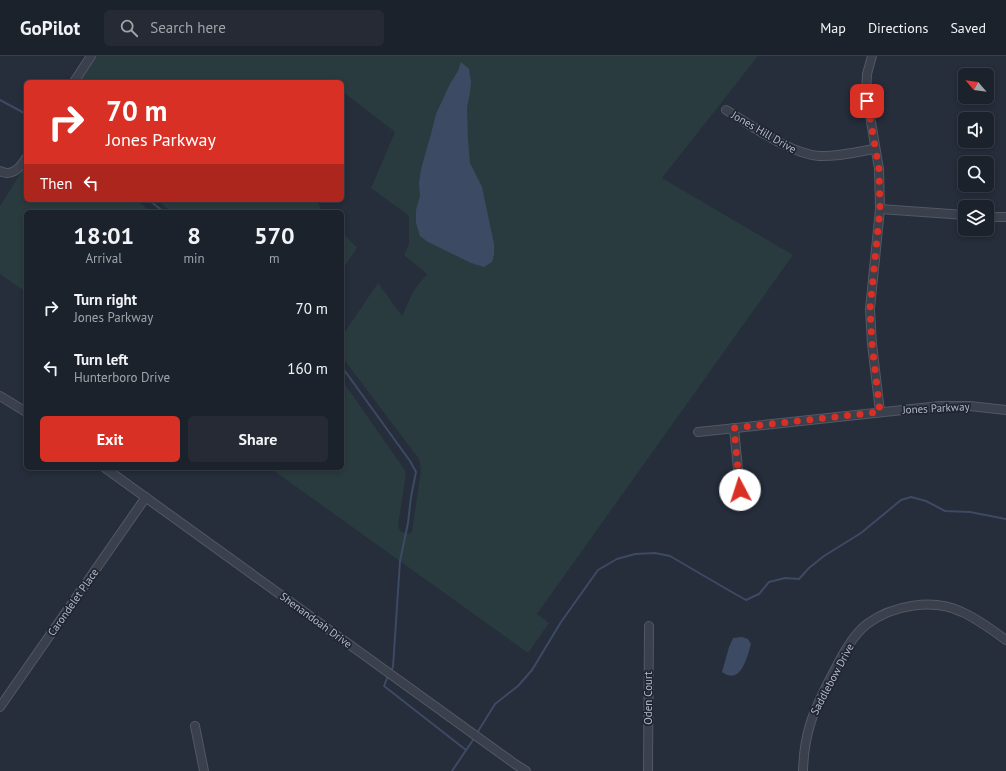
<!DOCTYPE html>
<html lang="en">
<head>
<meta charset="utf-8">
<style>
	body { margin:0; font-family:"PT Sans",sans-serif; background:#252a34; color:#f1f3f6; height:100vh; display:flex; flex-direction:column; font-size:15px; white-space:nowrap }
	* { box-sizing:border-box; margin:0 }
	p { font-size:13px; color:#a0a4a9 }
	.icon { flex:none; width:22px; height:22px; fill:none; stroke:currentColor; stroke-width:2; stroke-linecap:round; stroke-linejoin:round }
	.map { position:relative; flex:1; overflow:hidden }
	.panel { position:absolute; left:24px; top:154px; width:320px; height:260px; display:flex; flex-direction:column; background:#1c222c; border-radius:6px; box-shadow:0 2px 6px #0003,0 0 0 1px #3a3f48 }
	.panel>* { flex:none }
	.hud { position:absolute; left:24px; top:24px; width:320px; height:122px; border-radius:6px; box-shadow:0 2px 6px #0003,0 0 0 1px #3a3f48; background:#d93025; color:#fff; overflow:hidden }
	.needle { width:26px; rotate:298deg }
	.controls { position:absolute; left:958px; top:12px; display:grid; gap:8px }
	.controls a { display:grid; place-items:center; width:36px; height:36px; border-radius:6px; background:#1c222c; box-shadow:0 2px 6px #0003,0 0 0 1px #3a3f48; font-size:20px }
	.pin { position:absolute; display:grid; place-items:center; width:34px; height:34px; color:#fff; margin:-17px; border-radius:8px; box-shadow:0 2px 6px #0006 }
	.me { position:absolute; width:44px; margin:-22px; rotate:355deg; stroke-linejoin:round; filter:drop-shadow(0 0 3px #0008) }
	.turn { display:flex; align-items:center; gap:14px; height:84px; padding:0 16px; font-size:18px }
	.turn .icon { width:52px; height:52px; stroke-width:2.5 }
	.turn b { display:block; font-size:28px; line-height:34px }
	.then { display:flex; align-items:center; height:38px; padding:0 16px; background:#0003; gap:8px; font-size:15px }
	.eta { display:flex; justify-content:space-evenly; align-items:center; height:68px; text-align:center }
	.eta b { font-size:24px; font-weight:700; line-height:28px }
	.primary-button { display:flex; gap:8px; margin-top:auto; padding:8px 16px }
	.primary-button a { flex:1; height:46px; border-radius:6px; background:#d93025; color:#fff; font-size:16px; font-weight:700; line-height:46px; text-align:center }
	.primary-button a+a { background:#252a34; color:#f1f3f6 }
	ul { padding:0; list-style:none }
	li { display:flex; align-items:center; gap:12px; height:60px; padding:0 16px }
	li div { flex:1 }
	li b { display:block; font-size:15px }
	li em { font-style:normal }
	header { display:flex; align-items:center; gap:24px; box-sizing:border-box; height:56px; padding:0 20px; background:#1c222c; border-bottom:1px solid #3a3f48 }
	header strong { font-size:19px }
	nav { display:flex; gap:22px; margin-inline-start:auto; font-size:14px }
	.search { width:280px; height:36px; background:#252a34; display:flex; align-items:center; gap:10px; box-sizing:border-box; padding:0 14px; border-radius:6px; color:#a0a4a9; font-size:15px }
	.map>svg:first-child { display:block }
	.green { fill:#293b3e }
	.water { fill:#3d4a63 }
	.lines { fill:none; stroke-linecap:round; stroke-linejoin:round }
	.stream { stroke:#3d4a63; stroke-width:2 }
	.minor-casing { stroke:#525864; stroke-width:10 }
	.minor { stroke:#3a404c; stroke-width:8 }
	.route { stroke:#d93025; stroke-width:7; stroke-dasharray:0 12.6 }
	.labels { text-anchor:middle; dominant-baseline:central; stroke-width:3.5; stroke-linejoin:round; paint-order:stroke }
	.street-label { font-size:11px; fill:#b5bbc7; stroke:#1f2531 }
</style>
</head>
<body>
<header>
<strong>GoPilot</strong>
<div class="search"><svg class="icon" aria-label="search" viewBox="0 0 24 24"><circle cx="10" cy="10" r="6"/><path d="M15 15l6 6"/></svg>Search here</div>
<nav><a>Map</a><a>Directions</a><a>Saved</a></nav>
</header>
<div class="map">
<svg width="1006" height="715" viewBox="0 0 1006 715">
	<rect width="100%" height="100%" fill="#262d3b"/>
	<!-- green -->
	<g class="green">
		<path d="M 95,0 L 758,0 L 662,122 L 793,199 L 537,558 L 549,567 L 528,597 L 270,412 L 342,412 L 342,324 L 404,413 L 406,418 L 398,470 C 400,476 403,477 409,478 L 412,476 L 421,414 L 419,403 L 342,301 L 342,280 L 378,227 L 402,260 L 414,234 L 427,218 L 404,199 L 409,188 L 409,160 L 371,132 L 395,76 L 342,35 L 342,26 L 78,26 Z"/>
		<polygon points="26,109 26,144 135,144 152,156 26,156 26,236 0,218 0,150"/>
		<polygon points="156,144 317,144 322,156 172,156"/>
		<polygon points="342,176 357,192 342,214"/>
	</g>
	<!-- water -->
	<g class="water">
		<polygon points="461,6 469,13 471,26 470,37 467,51 468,84 470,107 482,131 494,188 494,198 492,206 484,211 471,207 428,186 420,180 416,167 416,154 420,140 419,127 421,113 431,78 436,58 450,28 458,15"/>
		<path d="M 742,581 L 748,583 L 751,588 C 747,601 741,630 722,616 L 729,591 L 733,582 Z"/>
	</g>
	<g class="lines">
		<!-- stream -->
		<g class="stream">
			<polyline points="0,44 26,58"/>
			<polyline points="149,144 164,156"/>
			<polyline points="342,311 410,405 416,416 411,441 408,467 400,505 393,611 390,616"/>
			<polyline points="388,620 384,630 466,694"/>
			<polyline points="477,677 495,648 518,630 532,614 561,566 598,514 617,503 635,498 655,497 670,500 730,535 746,544 759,538 769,526 785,522 799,523 809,512 824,500 861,477 901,444 911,441 926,445 945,455 970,456 1006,463"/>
			<polyline points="452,715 475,681"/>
		</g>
		<!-- minor casing -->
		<g class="minor-casing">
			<g id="minor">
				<polyline points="872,0 867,18 866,36 879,113 880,153 870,253 872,288 880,356"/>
				<polyline points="74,26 91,0"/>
				<path d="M 726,54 C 751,69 790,98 819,100 C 837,101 857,96 874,93"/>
				<path d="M 0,115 C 12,121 20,112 26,102"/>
				<polyline points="880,153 965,159"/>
				<polyline points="987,161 1006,161"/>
				<polyline points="0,340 26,356"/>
				<polyline points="734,372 740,434"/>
				<polyline points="698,376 940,350 970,350 1006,354"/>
				<polyline points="105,412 515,708 526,715"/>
				<polyline points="0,651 146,441"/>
				<polyline points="195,670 204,715"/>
				<polyline points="648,715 649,570"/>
				<path d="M 803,715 C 804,677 813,656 830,623 C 839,606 851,580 867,568 C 893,549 933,542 962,556 C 978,563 992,574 1006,584"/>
			</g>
		</g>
		<!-- minor -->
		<use href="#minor" class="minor"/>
	</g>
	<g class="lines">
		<!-- route -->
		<polyline class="route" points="740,434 734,372 880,356 872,288 870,253 880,153 879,113 867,45"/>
	</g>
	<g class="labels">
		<!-- street labels -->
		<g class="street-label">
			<text transform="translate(764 76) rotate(30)">Jones Hill Drive</text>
			<text transform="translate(936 352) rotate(-3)">Jones Parkway</text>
			<text transform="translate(73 546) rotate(-55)">Carondelet Place</text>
			<text transform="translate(316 564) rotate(36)">Shenandoah Drive</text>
			<text transform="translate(832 623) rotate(-62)">Saddlebow Drive</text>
			<text transform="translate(648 642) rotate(-90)">Oden Court</text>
		</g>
	</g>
</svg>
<div class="controls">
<a><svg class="needle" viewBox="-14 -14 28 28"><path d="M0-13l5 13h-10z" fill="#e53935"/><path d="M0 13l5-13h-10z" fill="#a0a4a9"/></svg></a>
<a><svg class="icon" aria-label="sound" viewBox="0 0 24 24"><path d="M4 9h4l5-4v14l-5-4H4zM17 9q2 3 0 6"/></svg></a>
<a><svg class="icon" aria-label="search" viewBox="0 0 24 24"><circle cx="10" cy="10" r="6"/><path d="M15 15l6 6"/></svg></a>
<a><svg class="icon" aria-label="layers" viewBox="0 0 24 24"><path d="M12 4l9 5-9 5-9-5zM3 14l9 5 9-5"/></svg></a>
</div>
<div class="pin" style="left:867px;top:45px;background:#d93025"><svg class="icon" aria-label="arrive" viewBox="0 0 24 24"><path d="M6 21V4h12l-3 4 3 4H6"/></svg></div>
<svg class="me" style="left:740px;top:434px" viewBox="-20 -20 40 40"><circle r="19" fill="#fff"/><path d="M0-13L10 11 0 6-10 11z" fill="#d93025"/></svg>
<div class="hud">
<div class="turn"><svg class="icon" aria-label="right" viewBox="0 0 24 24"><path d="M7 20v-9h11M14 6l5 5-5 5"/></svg><div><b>70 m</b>Jones Parkway</div></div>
<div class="then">Then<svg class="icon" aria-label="left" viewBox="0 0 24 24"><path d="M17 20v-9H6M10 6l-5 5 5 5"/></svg></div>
</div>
<section class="panel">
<div class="eta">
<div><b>18:01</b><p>Arrival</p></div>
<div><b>8</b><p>min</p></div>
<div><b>570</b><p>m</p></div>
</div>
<ul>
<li><svg class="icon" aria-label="right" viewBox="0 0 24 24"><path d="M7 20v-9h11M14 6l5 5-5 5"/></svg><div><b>Turn right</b><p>Jones Parkway</p></div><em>70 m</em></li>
<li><svg class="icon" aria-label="left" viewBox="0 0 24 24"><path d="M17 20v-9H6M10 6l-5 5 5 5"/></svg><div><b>Turn left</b><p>Hunterboro Drive</p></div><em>160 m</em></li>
</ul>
<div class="primary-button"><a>Exit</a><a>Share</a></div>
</section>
</div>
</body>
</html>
